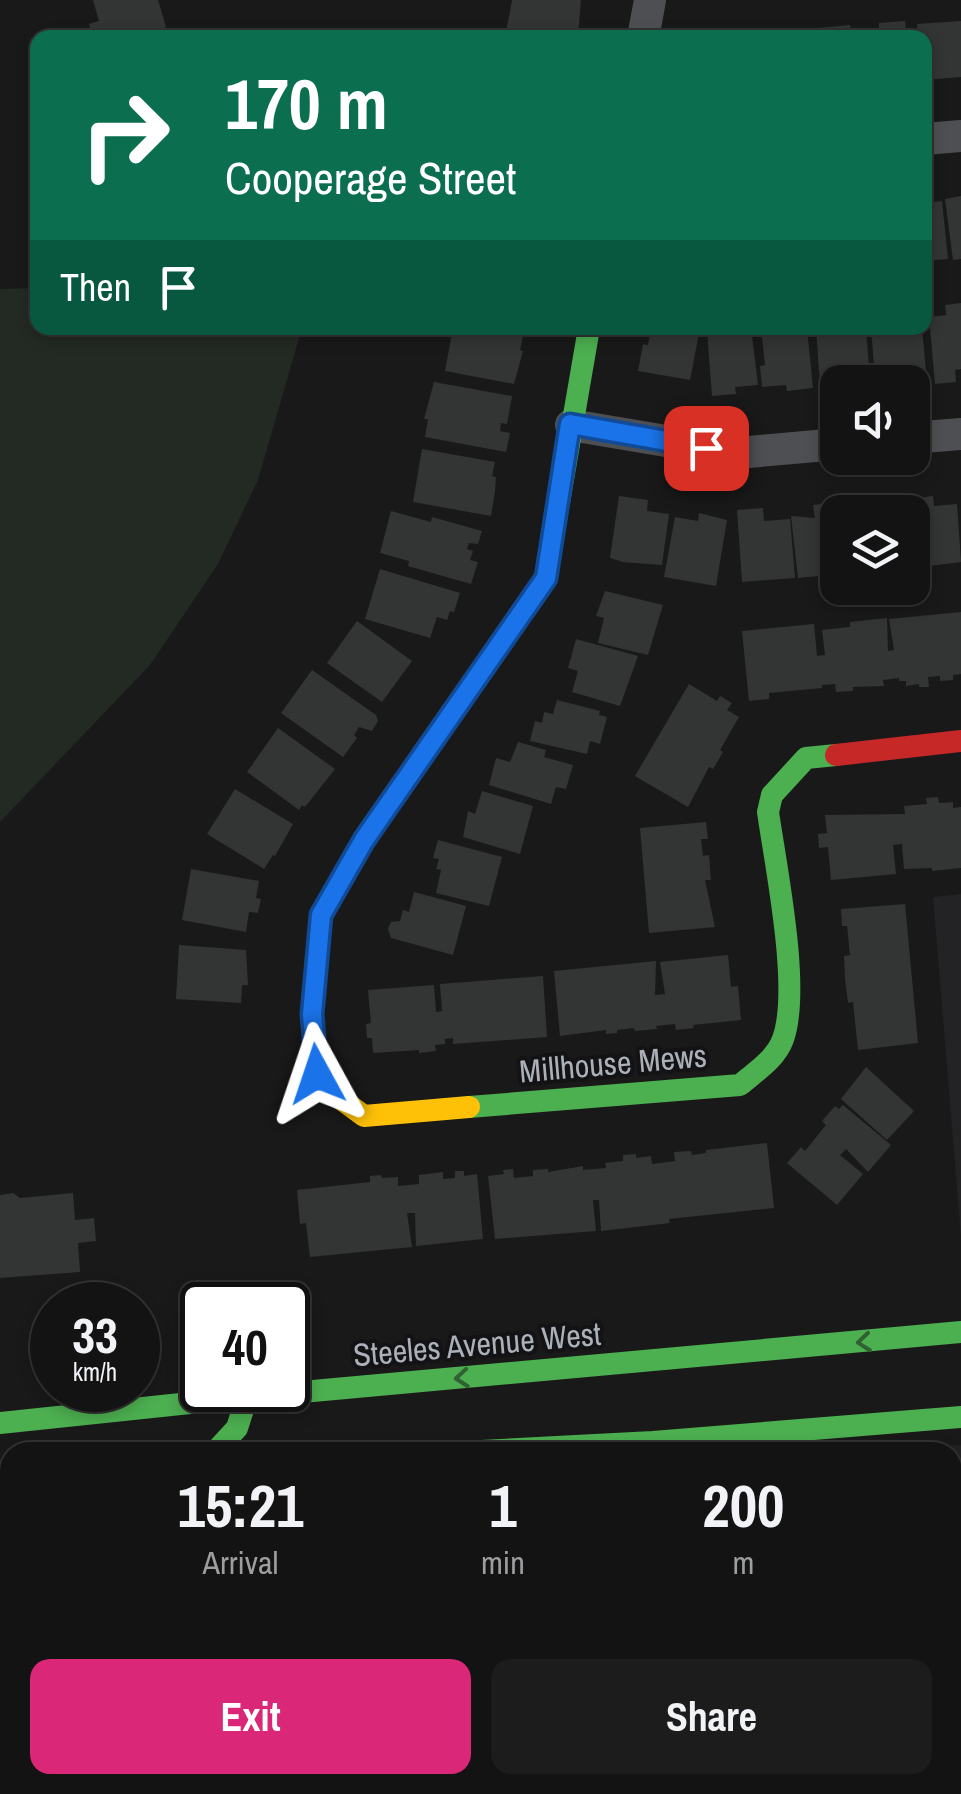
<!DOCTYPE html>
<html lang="en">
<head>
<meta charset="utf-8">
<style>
	body { margin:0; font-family:"Archivo Narrow",sans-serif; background:#1c1c1c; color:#f1f3f6; height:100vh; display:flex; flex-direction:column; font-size:38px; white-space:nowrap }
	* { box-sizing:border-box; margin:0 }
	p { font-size:32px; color:#9d9ea0 }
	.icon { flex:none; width:55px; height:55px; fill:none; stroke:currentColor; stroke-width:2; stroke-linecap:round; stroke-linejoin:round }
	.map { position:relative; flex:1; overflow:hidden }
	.sheet { position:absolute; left:0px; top:1442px; width:962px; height:352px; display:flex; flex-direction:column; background:#131313; border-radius:30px 30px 0 0; box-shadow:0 5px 15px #0003,0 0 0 2px #323233 }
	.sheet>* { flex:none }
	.hud { position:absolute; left:30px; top:30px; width:902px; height:305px; border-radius:20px; box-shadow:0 5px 15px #0003,0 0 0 2px #323233; background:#0b6e4f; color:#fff; overflow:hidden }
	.buttons { position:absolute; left:820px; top:365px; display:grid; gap:20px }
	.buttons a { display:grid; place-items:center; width:110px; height:110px; border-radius:20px; background:#131313; box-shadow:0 5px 15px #0003,0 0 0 2px #323233; font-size:50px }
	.speed { position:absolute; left:30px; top:1282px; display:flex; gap:20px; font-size:50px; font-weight:700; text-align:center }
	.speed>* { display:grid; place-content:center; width:130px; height:130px; border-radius:50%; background:#131313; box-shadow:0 5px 15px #0003,0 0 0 2px #323233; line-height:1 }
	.speed small { font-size:25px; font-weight:400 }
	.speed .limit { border:5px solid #111; border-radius:15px; background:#fff; color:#111 }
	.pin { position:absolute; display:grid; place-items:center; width:85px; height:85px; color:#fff; margin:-42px; border-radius:20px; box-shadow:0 5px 15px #0006 }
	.me { position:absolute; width:110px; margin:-55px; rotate:355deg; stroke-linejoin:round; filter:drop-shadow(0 0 8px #0008) }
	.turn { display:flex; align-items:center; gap:35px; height:210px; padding:0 30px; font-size:45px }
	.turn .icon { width:130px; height:130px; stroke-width:2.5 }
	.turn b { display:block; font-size:70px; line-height:85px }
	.then { display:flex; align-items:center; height:95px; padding:0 30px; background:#0003; gap:20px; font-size:38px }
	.eta { display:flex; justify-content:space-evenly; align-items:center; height:170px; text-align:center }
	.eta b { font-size:60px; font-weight:700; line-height:70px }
	.action { display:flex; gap:20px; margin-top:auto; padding:20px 30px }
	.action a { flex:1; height:115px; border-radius:20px; background:#db2777; color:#fff; font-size:40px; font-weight:700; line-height:115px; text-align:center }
	.action a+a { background:#1c1c1c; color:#f1f3f6 }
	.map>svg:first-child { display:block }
	.built { fill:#232325 }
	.green { fill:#232923 }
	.building { fill:#333434 }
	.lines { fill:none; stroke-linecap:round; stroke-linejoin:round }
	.street { stroke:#4e4f52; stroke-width:32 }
	.fast { stroke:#4caf50; stroke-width:22 }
	.slow { stroke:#ffc107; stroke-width:22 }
	.jam { stroke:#c62828; stroke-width:22 }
	.oneway { stroke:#306132 }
	.route-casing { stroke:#114b97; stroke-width:25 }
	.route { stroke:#1a73e8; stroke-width:18 }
	.labels { text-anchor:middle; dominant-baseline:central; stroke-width:8; stroke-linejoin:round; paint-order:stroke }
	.street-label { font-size:32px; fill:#acb1b9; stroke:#131315 }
</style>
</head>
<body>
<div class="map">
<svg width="961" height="1794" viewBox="0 0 961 1794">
	<rect width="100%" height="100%" fill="#191919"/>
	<!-- built -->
	<g class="built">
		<polygon points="961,894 961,1237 933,897"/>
		<polygon points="961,1445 961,1786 945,1787 952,1785 952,1452 910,1452 910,1448"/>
	</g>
	<!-- green -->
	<polygon class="green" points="37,288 38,328 302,328 258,480 218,564 150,665 0,822 0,289"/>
	<!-- building -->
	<g class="building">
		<polygon points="93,0 158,0 166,27 138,38 93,38 89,24 99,21"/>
		<polygon points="512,0 581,0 578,36 505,38"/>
		<polygon points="905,21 907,38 864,38 864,32 879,31 879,23"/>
		<polygon points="961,21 961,77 925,80 925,38 918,38 917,24"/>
		<polygon points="850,25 851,38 799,38 798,30"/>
		<polygon points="783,29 784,38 730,38 729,34"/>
		<polygon points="961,196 961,259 953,260 945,199"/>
		<polygon points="942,201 948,259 925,261 925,203"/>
		<polygon points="961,303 961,369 955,370 956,382 935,384 929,317 946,315 945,305"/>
		<polygon points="453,328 499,328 524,332 520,350 523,351 514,384 445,371"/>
		<polygon points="655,328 700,328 690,380 638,371 643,344 648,345 651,329"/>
		<polygon points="751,328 758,385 735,387 736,394 712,396 707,331"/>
		<polygon points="761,328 807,328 813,388 787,391 786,385 762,387 760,366 765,365"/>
		<polygon points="816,328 866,328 869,366 863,366 864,374 847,376 848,382 820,386"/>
		<polygon points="871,328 922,328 927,382 898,382 898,375 875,377"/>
		<polygon points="434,382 512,396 507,424 501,423 500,431 510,433 506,452 425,437 428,419 424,419"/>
		<polygon points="422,449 495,462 492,476 496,477 495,491 491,516 413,502"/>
		<polygon points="874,493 876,509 901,507 901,512 848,512 848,496"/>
		<polygon points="619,496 648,500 647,511 669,514 662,565 623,562 610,558"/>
		<polygon points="933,496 934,506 957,504 961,562 912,568 912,512 906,512 905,500"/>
		<polygon points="842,502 843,512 838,512 838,574 798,578 791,516 815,518 813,505"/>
		<polygon points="763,508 764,521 790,519 795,578 742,582 737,510"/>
		<polygon points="391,511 431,522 432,517 482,531 478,544 469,543 467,549 473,551 470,560 478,562 471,584 408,566 409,561 380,553"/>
		<polygon points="699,513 727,520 716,586 664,577 675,517 698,521"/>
		<polygon points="380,569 460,593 454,612 450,611 447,620 437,617 430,638 365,619"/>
		<polygon points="605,591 663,605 648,655 598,643 604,618 596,616"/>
		<polygon points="961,612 961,674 953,675 953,680 940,681 940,676 928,677 929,687 919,687 919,684 906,686 906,681 899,681 899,678 883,680 884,686 853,687 853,691 836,692 835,684 822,685 822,688 769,693 769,699 749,701 742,631 814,624 817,656 825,655 822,630 850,627 850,622 887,618 888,651 894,650 889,619"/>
		<polygon points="357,621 412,661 382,702 327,663"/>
		<polygon points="576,639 638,656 620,706 572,692 578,671 568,668"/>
		<polygon points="312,670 376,715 378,721 372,731 359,727 354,735 357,738 343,757 281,713"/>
		<polygon points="689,684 717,701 720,696 732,703 727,710 739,717 720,750 723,752 713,769 709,767 688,807 635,776"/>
		<polygon points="557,700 600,711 599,715 607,717 600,744 590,741 587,754 530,741 535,721 542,723 544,712 553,714"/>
		<polygon points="278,728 335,769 305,807 302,805 299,810 247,772"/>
		<polygon points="518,742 546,750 544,757 573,765 566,789 556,787 551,804 489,785 496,758 510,762"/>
		<polygon points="235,789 293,824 275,856 273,855 264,869 207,834"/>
		<polygon points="482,791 533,806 520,854 463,837 468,811 475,814"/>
		<polygon points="938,797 939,803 953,802 953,808 961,807 961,868 932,871 932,868 904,869 902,844 893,845 896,874 831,880 828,847 819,848 818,834 827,833 825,815 905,814 904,806 927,804 926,798"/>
		<polygon points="706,822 708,839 701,839 703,856 709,855 711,880 705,880 715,927 649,933 640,828"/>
		<polygon points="438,840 502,857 489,906 436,893 441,870 436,869 439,859 433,858"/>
		<polygon points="191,869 259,881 256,898 261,899 258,913 249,912 246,932 182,920"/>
		<polygon points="414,892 466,906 453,955 391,938 388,929 391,922 400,921 403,910 409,912"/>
		<polygon points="905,904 918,1043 858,1050 853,1002 848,1003 845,979 844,956 850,955 847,926 842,926 841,909"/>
		<polygon points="179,945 246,950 248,985 242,985 241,1003 176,999"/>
		<polygon points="728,955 731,987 738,986 741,1020 693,1025 694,1028 676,1030 675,1024 656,1026 657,1029 635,1031 634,1028 617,1030 617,1033 606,1034 606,1030 560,1036 554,971 656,961 655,995 665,994 660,962"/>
		<polygon points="543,976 547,1037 453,1044 453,1038 445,1039 445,1044 435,1045 436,1051 419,1053 419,1050 373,1053 372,1038 367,1038 366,1024 371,1023 368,990 434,985 436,1012 442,1011 440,984"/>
		<polygon points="866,1067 914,1111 887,1140 841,1099"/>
		<polygon points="843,1105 891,1145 868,1172 846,1149 840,1155 863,1174 837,1205 787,1163 801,1147 805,1151 826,1125 822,1121 835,1106 839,1109"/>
		<polygon points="767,1143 774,1208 669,1219 670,1223 601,1231 599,1200 593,1200 596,1231 495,1239 488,1176 504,1174 503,1170 513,1169 514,1178 533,1176 533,1170 548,1169 548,1172 583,1166 583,1170 606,1168 605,1163 623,1161 623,1155 636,1154 636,1158 651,1156 652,1164 675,1161 674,1152 691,1151 692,1155 706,1153 706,1150"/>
		<polygon points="455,1171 464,1171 464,1176 477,1174 483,1239 416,1246 415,1213 407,1213 412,1247 310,1257 306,1223 300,1224 297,1190 370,1182 370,1176 381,1175 382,1178 398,1177 398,1186 419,1184 419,1175 443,1172 443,1179 455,1178"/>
		<polygon points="13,1193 20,1198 73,1193 75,1220 94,1218 96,1241 78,1243 80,1272 0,1278 0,1195"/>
		<polygon points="961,1511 961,1553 958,1553 954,1512"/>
		<polygon points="0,1732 4,1732 10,1794 0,1794"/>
		<polygon points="179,1785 256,1785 256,1794 180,1794"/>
		<polygon points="635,1785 708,1785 709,1793 636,1794"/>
		<polygon points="826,1785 910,1785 910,1794 827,1794"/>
		<polygon points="458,1788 459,1794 419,1794 419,1791"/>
	</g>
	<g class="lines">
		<!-- street -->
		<g class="street">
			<polyline points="643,38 650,0"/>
			<polyline points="925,139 961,136"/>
			<polyline points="571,425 737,453 838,444"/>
			<polyline points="912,438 961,434"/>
			<polyline points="311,1785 312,1794"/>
			<polyline points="769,1785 770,1794"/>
		</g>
		<!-- fast -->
		<g class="fast">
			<polyline points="335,891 365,840 546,578 589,328"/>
			<path d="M 469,1107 L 740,1085 C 755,1072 776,1059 783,1039 C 801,989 776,868 768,812 L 772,795 L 806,758 L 836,755"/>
			<polyline points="0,1423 247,1397 961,1332"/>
			<polyline points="215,1452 237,1428 247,1397"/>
			<polyline points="462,1452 653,1442 961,1417"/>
		</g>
		<!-- slow -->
		<g class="slow">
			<polyline points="335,891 321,915 312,1014 317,1074 341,1099 364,1116 469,1107"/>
			<polyline points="0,1480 10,1480"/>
		</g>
		<!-- jam -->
		<polyline class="jam" points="836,755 961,741"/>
	</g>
	<!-- one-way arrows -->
	<defs><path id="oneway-chevron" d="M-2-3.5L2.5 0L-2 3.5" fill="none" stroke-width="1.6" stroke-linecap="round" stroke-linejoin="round" transform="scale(2.5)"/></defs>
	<g class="oneway">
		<use href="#oneway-chevron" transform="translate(864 1342) rotate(174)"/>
		<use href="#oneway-chevron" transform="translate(462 1378) rotate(175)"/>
	</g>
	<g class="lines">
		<!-- route casing -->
		<g class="route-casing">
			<polyline id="route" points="317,1074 312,1014 321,915 364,840 546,578 570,424 706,448"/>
		</g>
		<!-- route -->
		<use href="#route" class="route"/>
	</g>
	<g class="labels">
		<!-- street labels -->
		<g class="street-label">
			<text transform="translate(613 1063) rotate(-5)">Millhouse Mews</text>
			<text transform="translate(477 1344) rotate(-5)">Steeles Avenue West</text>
		</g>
	</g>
</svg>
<div class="buttons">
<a><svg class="icon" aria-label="sound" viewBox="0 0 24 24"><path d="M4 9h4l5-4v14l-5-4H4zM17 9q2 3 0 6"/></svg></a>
<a><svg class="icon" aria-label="layers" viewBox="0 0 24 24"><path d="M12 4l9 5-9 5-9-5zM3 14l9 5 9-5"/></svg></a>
</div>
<div class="speed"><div>33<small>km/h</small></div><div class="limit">40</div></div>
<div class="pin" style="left:706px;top:448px;background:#d93025"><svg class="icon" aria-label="arrive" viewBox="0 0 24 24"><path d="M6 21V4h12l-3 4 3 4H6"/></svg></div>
<svg class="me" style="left:317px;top:1074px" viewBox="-20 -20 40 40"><path d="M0-17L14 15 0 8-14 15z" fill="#1a73e8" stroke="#fff" stroke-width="4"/></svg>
<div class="hud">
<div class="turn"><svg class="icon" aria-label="right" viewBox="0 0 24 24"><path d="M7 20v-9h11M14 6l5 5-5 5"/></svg><div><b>170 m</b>Cooperage Street</div></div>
<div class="then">Then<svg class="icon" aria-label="arrive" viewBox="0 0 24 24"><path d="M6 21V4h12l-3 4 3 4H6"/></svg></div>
</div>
<section class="sheet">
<div class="eta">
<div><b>15:21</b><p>Arrival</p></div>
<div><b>1</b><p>min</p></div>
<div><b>200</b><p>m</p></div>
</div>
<div class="action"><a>Exit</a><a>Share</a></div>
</section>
</div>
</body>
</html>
